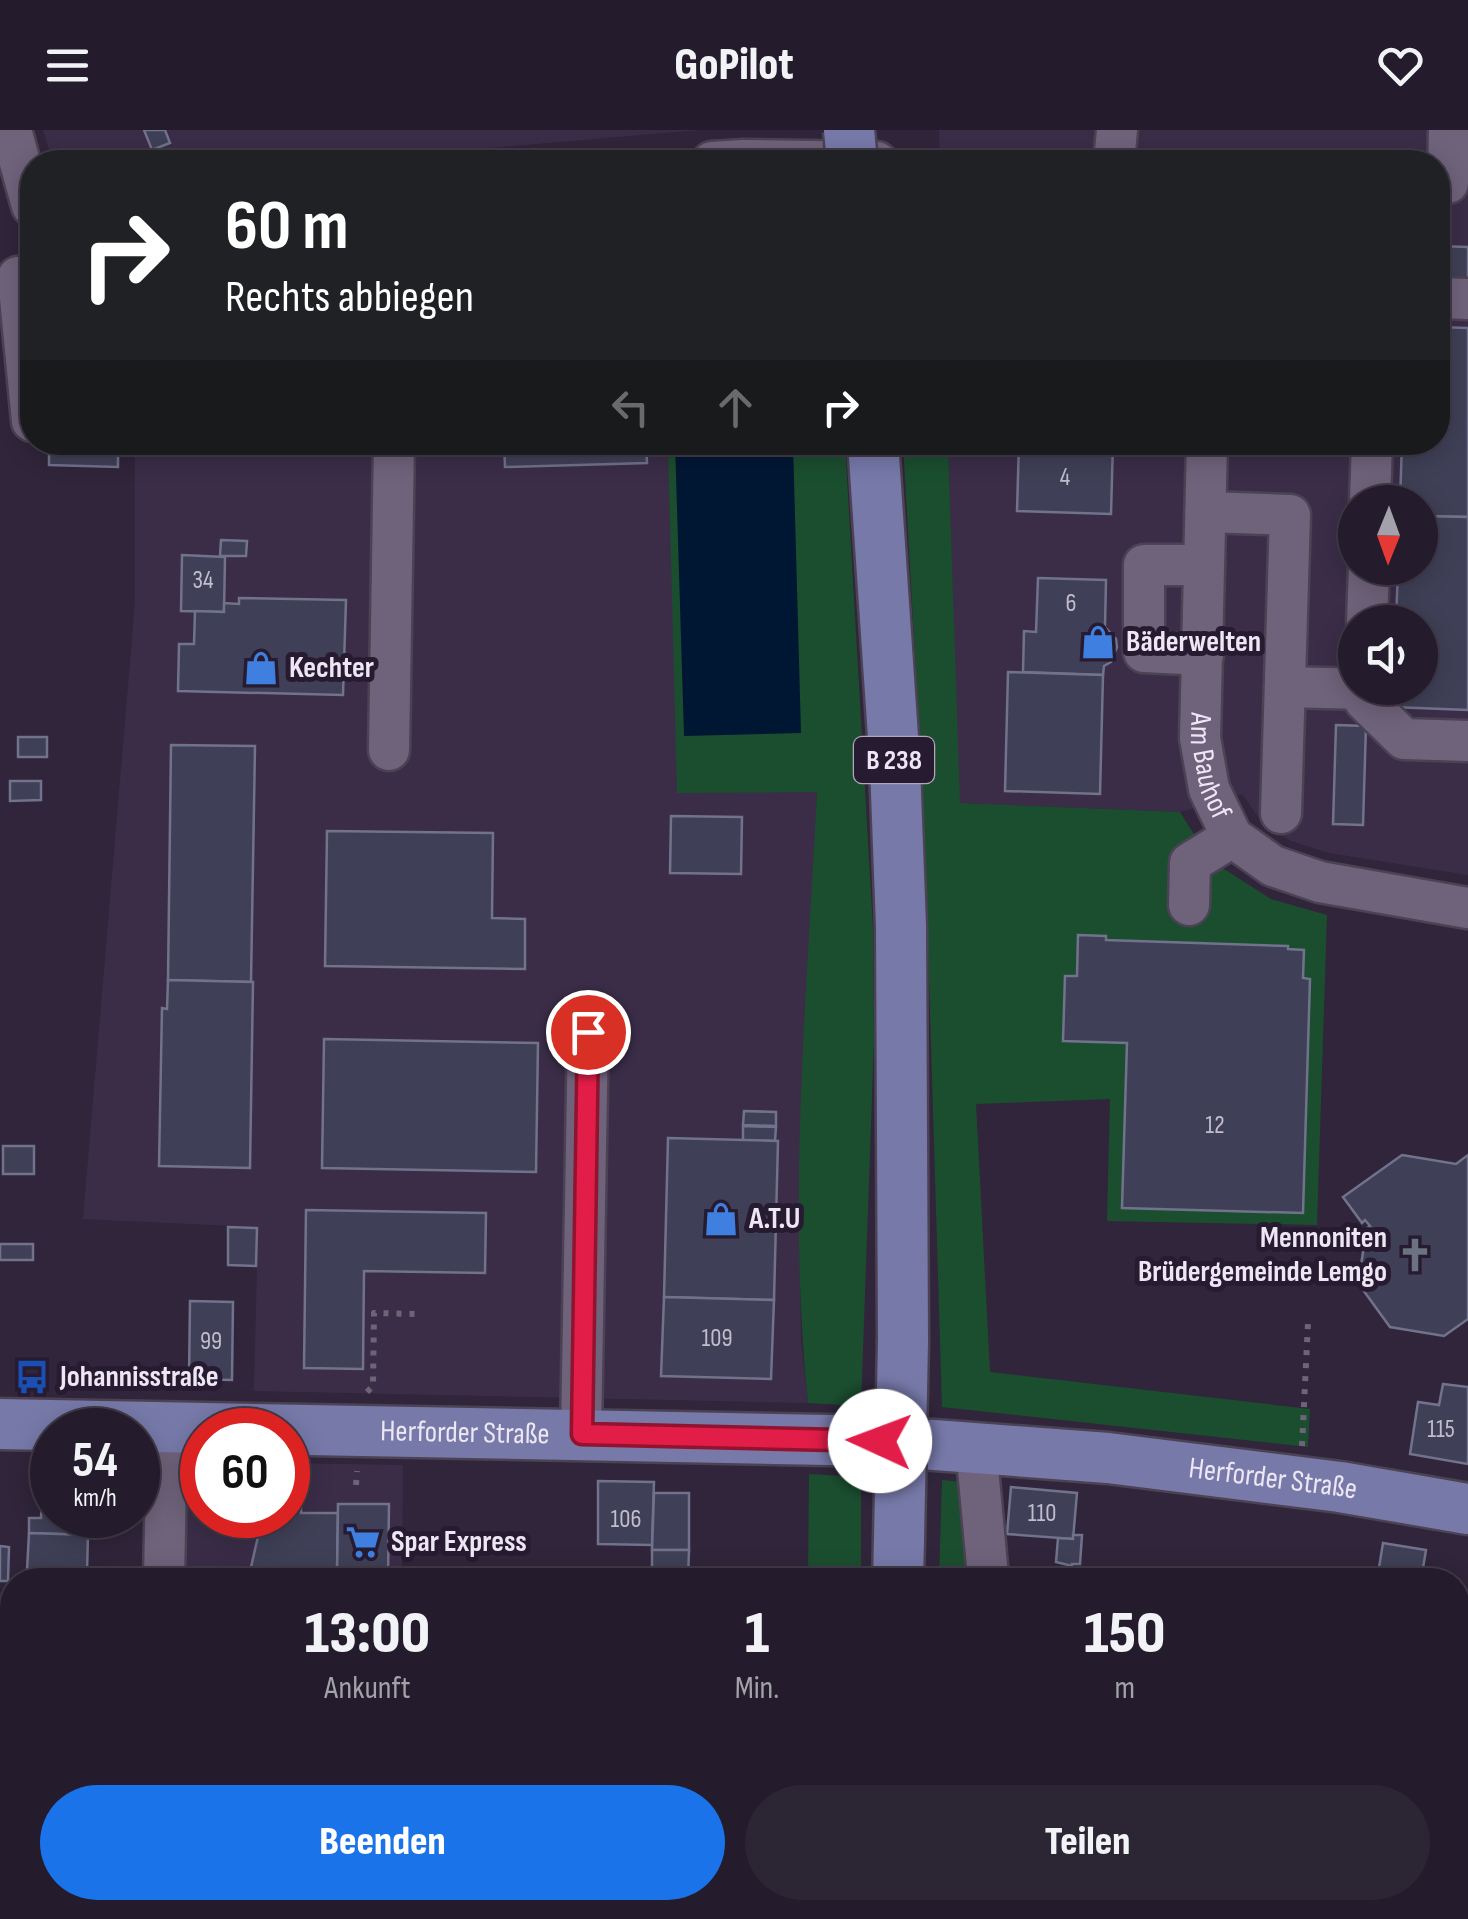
<!DOCTYPE html>
<html lang="de">
<head>
<meta charset="utf-8">
<style>
	body { margin:0; font-family:"Sofia Sans Condensed",sans-serif; background:#2c2534; color:#f1f3f6; height:100vh; display:flex; flex-direction:column; font-size:38px; white-space:nowrap }
	* { box-sizing:border-box; margin:0 }
	p { font-size:32px; color:#a3a1a9 }
	.icon { flex:none; width:55px; height:55px; fill:none; stroke:currentColor; stroke-width:2; stroke-linecap:round; stroke-linejoin:round }
	.map { position:relative; flex:1; overflow:hidden }
	.details { position:absolute; left:0px; top:1438px; width:1470px; height:352px; display:flex; flex-direction:column; background:#241c2c; border-radius:40px 40px 0 0; box-shadow:0 5px 25px #0003,0 0 0 2px #413a48 }
	.details>* { flex:none }
	.hud { position:absolute; left:20px; top:20px; width:1430px; height:305px; border-radius:40px; box-shadow:0 5px 25px #0003,0 0 0 2px #413a48; background:#202124; color:#fff; overflow:hidden }
	.needle { width:65px; rotate:181deg }
	.controls { position:absolute; left:1338px; top:355px; display:grid; gap:20px }
	.controls a { display:grid; place-items:center; width:100px; height:100px; border-radius:50%; background:#241c2c; box-shadow:0 5px 25px #0003,0 0 0 2px #413a48; font-size:50px }
	.speed { position:absolute; left:30px; top:1278px; display:flex; gap:20px; font-size:50px; font-weight:700; text-align:center }
	.speed>* { display:grid; place-content:center; width:130px; height:130px; border-radius:50%; background:#241c2c; box-shadow:0 5px 25px #0003,0 0 0 2px #413a48; line-height:1 }
	.speed small { font-size:25px; font-weight:400 }
	.speed .limit { border:15px solid #d22; background:#fff; color:#111 }
	.pin { position:absolute; display:grid; place-items:center; width:85px; height:85px; color:#fff; margin:-42px; border:5px solid #fff; border-radius:50%; box-shadow:0 2px 10px #0007 }
	.me { position:absolute; width:110px; margin:-55px; rotate:272deg; stroke-linejoin:round; filter:drop-shadow(0 0 8px #0008) }
	.turn { display:flex; align-items:center; gap:35px; height:210px; padding:0 40px; font-size:45px }
	.turn .icon { width:130px; height:130px; stroke-width:2.5 }
	.turn b { display:block; font-size:70px; line-height:85px }
	.lanes { display:flex; align-items:center; height:95px; padding:0 40px; background:#0003; justify-content:center; gap:50px; direction:ltr }
	.lanes .off { opacity:.35 }
	.eta { display:flex; justify-content:space-evenly; align-items:center; height:170px; text-align:center }
	.eta b { font-size:60px; font-weight:800; line-height:70px }
	.primary-button { display:flex; gap:20px; margin-top:auto; padding:20px 40px }
	.primary-button a { flex:1; height:115px; border-radius:60px; background:#1a73e8; color:#fff; font-size:40px; font-weight:800; line-height:115px; text-align:center }
	.primary-button a+a { background:#2c2534; color:#f1f3f6 }
	header { display:flex; justify-content:space-between; align-items:center; height:130px; padding:0 40px; background:#241c2c; font-size:45px; font-weight:800 }
	.map>svg:first-child { display:block }
	.built { fill:#3b2d48; fill-rule:evenodd }
	.green { fill:#1b4e2f }
	.water { fill:#001734 }
	.building { fill:#3f3f57; stroke:#71728c; stroke-width:2.5 }
	.lines { fill:none; stroke-linecap:round; stroke-linejoin:round }
	.minor-casing { stroke:#4b4254; stroke-width:45 }
	.major-casing { stroke:#4b4254; stroke-width:55 }
	.path { stroke:#6e6477; stroke-width:6; stroke-dasharray:5 8; stroke-linecap:butt }
	.minor { stroke:#6f637b; stroke-width:40 }
	.major { stroke:#7779a9; stroke-width:50 }
	.major-bridge-casing { stroke:#4b4254; stroke-width:55; stroke-linecap:butt }
	.major-bridge { stroke:#7779a9; stroke-width:50 }
	.route-casing { stroke:#92132f; stroke-width:25 }
	.route { stroke:#e11d48; stroke-width:18 }
	.labels { text-anchor:middle; dominant-baseline:central; stroke-width:10; stroke-linejoin:round; paint-order:stroke }
	.number-label { font-size:25px; fill:#c2bccd }
	.shield { fill:#261b30; stroke:#b1a9b9; stroke-width:2.5 }
	.shield-label { font-size:28px; font-weight:bold; fill:#ede6f4 }
	.poi-label { font-size:30px; font-weight:bold; fill:#ede6f4; stroke:#261b30; text-anchor:start }
	.street-label { font-size:30px; fill:#ede6f4; stroke:#261b30 }
</style>
</head>
<body>
<header><svg class="icon" aria-label="menu" viewBox="0 0 24 24"><path d="M4 6h16M4 12h16M4 18h16"/></svg>GoPilot<svg class="icon" aria-label="heart" viewBox="0 0 24 24"><path d="M12 20l-8-8c-3-5 5-10 8-4 3-6 11-1 8 4z"/></svg></header>
<div class="map">
<svg width="1468" height="1789" viewBox="0 0 1468 1789">
	<rect width="100%" height="100%" fill="#30253a"/>
	<!-- built -->
	<g class="built">
		<polygon points="43,0 699,0 420,24 371,32 53,32"/>
		<path d="M 939,0 L 1468,0 L 1468,745 L 1329,723 L 1291,711 L 1264,695 L 1242,664 L 1180,682 L 959,673 L 948,313 L 1438,312 L 1438,32 L 940,32 ZM 1355,372 L 1420,372 L 1420,438 L 1355,438 ZM 1355,492 L 1420,492 L 1420,558 L 1355,558 Z"/>
		<polygon points="135,313 668,313 817,662 799,1078 801,1210 808,1273 254,1261 258,1097 83,1089 135,473"/>
		<polygon points="190,1331 202,1331 202,1385 288,1385 288,1333 403,1335 402,1450 177,1450 178,1343"/>
	</g>
	<!-- green -->
	<g class="green">
		<path d="M 668,313 L 845,313 L 873,798 L 874,910 L 861,1276 L 808,1273 C 787,1071 807,865 817,662 L 677,663 Z"/>
		<polygon points="903,313 948,313 960,673 1180,682 1210,730 1271,769 1327,785 1317,1095 1107,1091 1110,969 976,974 990,1242 1310,1279 1308,1317 942,1277 924,685"/>
		<polygon points="809,1344 861,1347 861,1450 808,1450"/>
		<polygon points="942,1350 972,1353 982,1450 939,1450"/>
		<polygon points="1458,1705 1468,1705 1468,1789 1335,1789 1335,1778 1458,1778"/>
	</g>
	<!-- water -->
	<polygon class="water" points="675,313 793,313 801,603 684,606"/>
	<!-- building -->
	<g class="building">
		<polygon points="144,0 165,0 170,13 152,20"/>
		<polygon points="1438,116 1468,117 1468,154 1438,153"/>
		<polygon points="1438,197 1468,198 1468,387 1420,386 1420,372 1400,372 1402,312 1438,312"/>
		<polygon points="49,312 118,315 118,337 49,335"/>
		<polygon points="504,312 646,312 647,333 505,337"/>
		<polygon points="1019,312 1113,312 1111,384 1017,381"/>
		<polygon points="1420,386 1468,387 1468,580 1393,577 1394,558 1420,558 1420,492 1396,492 1398,438 1420,438"/>
		<polygon points="221,410 247,411 246,426 220,426"/>
		<polygon points="182,425 225,427 224,482 181,481"/>
		<polygon points="1038,448 1106,450 1105,497 1116,509 1117,517 1111,532 1104,536 1103,545 1023,542 1024,501 1036,502"/>
		<polygon points="239,468 346,470 343,565 178,561 179,514 194,514 195,481 224,482 224,473 239,474"/>
		<polygon points="1008,542 1103,545 1100,664 1005,661"/>
		<polygon points="1336,595 1366,596 1363,695 1333,694"/>
		<rect x="18" y="607" width="29" height="20"/>
		<polygon points="171,615 255,616 251,852 168,850"/>
		<polygon points="10,651 41,651 41,670 10,671"/>
		<polygon points="671,686 742,687 741,744 670,743"/>
		<polygon points="327,701 493,703 492,788 525,789 525,839 325,836"/>
		<polygon points="1078,805 1106,806 1106,810 1288,816 1288,819 1304,820 1303,848 1310,849 1303,1083 1122,1078 1127,913 1063,911 1065,846 1077,846"/>
		<polygon points="168,850 253,852 250,1038 159,1036 162,878 167,879"/>
		<polygon points="324,909 538,913 536,1042 322,1038"/>
		<polygon points="744,981 776,982 776,996 743,995"/>
		<polygon points="743,996 776,997 775,1011 743,1010"/>
		<polygon points="668,1008 778,1011 774,1170 664,1167"/>
		<rect x="3" y="1016" width="31" height="28"/>
		<polygon points="1402,1025 1456,1034 1468,1025 1468,1189 1444,1206 1390,1197 1358,1153 1367,1098 1370,1096 1365,1090 1362,1093 1343,1067"/>
		<polygon points="306,1080 486,1083 485,1143 364,1141 363,1239 304,1238"/>
		<polygon points="228,1097 257,1098 256,1136 228,1135"/>
		<rect x="0" y="1114" width="33" height="16"/>
		<polygon points="664,1167 774,1170 771,1249 661,1246"/>
		<polygon points="190,1171 233,1172 232,1250 189,1249"/>
		<polygon points="1443,1254 1468,1257 1468,1334 1410,1324 1418,1272 1439,1275"/>
		<polygon points="43,1337 52,1338 52,1385 93,1385 93,1392 89,1392 88,1405 29,1403 29,1388 41,1388"/>
		<polygon points="598,1351 654,1352 652,1415 598,1414"/>
		<polygon points="1011,1357 1077,1363 1073,1409 1007,1404"/>
		<polygon points="288,1360 301,1360 301,1383 338,1383 337,1440 290,1439 287,1450 248,1450 263,1385 288,1385"/>
		<polygon points="654,1363 689,1363 689,1420 652,1420"/>
		<polygon points="338,1374 389,1374 388,1450 337,1450"/>
		<polygon points="29,1403 88,1405 87,1442 27,1440"/>
		<polygon points="1073,1405 1082,1405 1080,1434 1072,1434 1072,1436 1056,1432 1058,1408 1073,1409"/>
		<polygon points="1383,1413 1426,1420 1421,1450 1377,1450"/>
		<polygon points="0,1416 9,1417 8,1451 0,1451"/>
		<polygon points="652,1420 689,1420 688,1450 652,1450"/>
		<polygon points="580,1438 581,1450 541,1450 540,1440"/>
		<rect x="104" y="1441" width="46" height="9"/>
	</g>
	<g class="lines">
		<!-- minor casing -->
		<g class="minor-casing">
			<g id="minor">
				<polyline points="11,0 32,76"/>
				<polyline points="712,32 744,30 877,32"/>
				<polyline points="1114,32 1117,0"/>
				<polyline points="1448,53 1449,0"/>
				<polyline points="18,147 32,291"/>
				<polyline points="1438,168 1468,169"/>
				<path id="s1" d="M 1207,312 L 1200,608 L 1209,659 L 1232,707 L 1273,736 L 1320,752 L 1468,778"/>
				<polyline points="1370,372 1372,312"/>
				<polyline points="1206,382 1290,385 1281,683"/>
				<polyline points="1367,492 1369,438"/>
				<polyline points="1203,525 1144,522 1144,435 1204,435"/>
				<polyline points="1285,557 1365,559"/>
				<polyline points="1365,558 1365,571 1404,609 1468,611"/>
				<polyline points="389,620 394,312"/>
				<polyline points="1189,775 1190,733 1232,707"/>
				<polyline points="581,1304 588,902"/>
				<polyline points="976,1317 988,1446"/>
				<polyline points="164,1450 167,1295"/>
				<polyline points="126,1789 128,1778"/>
			</g>
		</g>
		<!-- major casing -->
		<g class="major-casing">
			<g id="major">
				<polyline points="873,312 895,636 901,796 903,1211"/>
				<path id="s2" d="M 0,1294 L 881,1311 L 1108,1328 L 1340,1357 L 1468,1379"/>
				<polyline points="898,1450 899,1409"/>
				<polyline points="892,1789 893,1778"/>
			</g>
		</g>
		<!-- path -->
		<g class="path">
			<polyline points="367,1262 373,1256 374,1183 417,1184"/>
			<polyline points="1302,1316 1308,1193"/>
			<polyline points="356,1355 357,1341"/>
			<polyline points="953,1789 954,1778"/>
		</g>
		<!-- minor -->
		<use href="#minor" class="minor"/>
		<!-- major -->
		<use href="#major" class="major"/>
		<!-- major-bridge casing -->
		<g class="major-bridge-casing">
			<g id="major-bridge">
				<polyline points="849,0 852,32"/>
				<polyline points="899,1409 903,1211"/>
			</g>
		</g>
		<!-- major-bridge -->
		<use href="#major-bridge" class="major-bridge"/>
	</g>
	<g class="lines">
		<!-- route casing -->
		<g class="route-casing">
			<polyline id="route" points="588,902 582,1304 880,1311"/>
		</g>
		<!-- route -->
		<use href="#route" class="route"/>
	</g>
	<!-- icons -->
	<defs>
		<g id="shop-bare" transform="scale(2.7)"><path d="M-5-2.5h2.3a2.7 3.5 0 0 1 5.4 0H5L5.5 6h-11ZM-1.5-2.5h3a1.5 2.3 0 0 0-3 0Z" fill="#3f7fe0" stroke="#261b30" stroke-width="2.5" paint-order="stroke"/></g>
		<g id="church-bare" transform="scale(2.7)"><path d="M-1.2-6h2.4v3.5h3.3v2.4h-3.3V6h-2.4V-.1h-3.3v-2.4h3.3Z" fill="#6b7280" stroke="#261b30" stroke-width="2.5" paint-order="stroke"/></g>
		<g id="bus-bare" transform="scale(2.7)"><path d="M-5-6H5V4H4V6H2V4H-2V6H-4V4H-5ZM-3.5-4V0h7V-4ZM-3.5 1.2v1.5H-2V1.2ZM2 1.2v1.5H3.5V1.2Z" fill="#1a4fb4" stroke="#261b30" stroke-width="2.5" paint-order="stroke"/></g>
		<g id="supermarket-bare" transform="scale(2.7)"><path d="M-6-5.5h2.5l.6 2H6L4.5 2H-2.5L-4.4-4H-6ZM-1.5 3.2a1.3 1.3 0 1 0 .1 0ZM3 3.2a1.3 1.3 0 1 0 .1 0Z" fill="#3f7fe0" stroke="#261b30" stroke-width="2.5" paint-order="stroke"/></g>
	</defs>
	<g fill-rule="evenodd">
		<use href="#shop-bare" x="1098" y="512"/>
		<use href="#shop-bare" x="261" y="538"/>
		<use href="#shop-bare" x="721" y="1089"/>
		<use href="#church-bare" x="1415" y="1125"/>
		<use href="#bus-bare" x="32" y="1247"/>
		<use href="#supermarket-bare" x="363" y="1412"/>
	</g>
	<g class="labels">
		<!-- number labels -->
		<g class="number-label">
			<text x="1065" y="347">4</text>
			<text x="203" y="450">34</text>
			<text x="1071" y="473">6</text>
			<text x="1215" y="995">12</text>
			<text x="717" y="1208">109</text>
			<text x="211" y="1211">99</text>
			<text x="1441" y="1299">115</text>
			<text x="1042" y="1383">110</text>
			<text x="626" y="1389">106</text>
		</g>
		<!-- shield labels -->
		<rect class="shield" x="854" y="607" width="80" height="46" rx="8"/>
		<g class="shield-label">
			<text x="894" y="630">B 238</text>
		</g>
		<!-- poi labels -->
		<g class="poi-label">
			<text x="1126" y="512">Bäderwelten</text>
			<text x="289" y="538">Kechter</text>
			<text x="749" y="1089">A.T.U</text>
			<text x="1387" y="1108" text-anchor="end">Mennoniten<tspan x="1387" dy="34">Brüdergemeinde Lemgo</tspan></text>
			<text x="60" y="1247">Johannisstraße</text>
			<text x="391" y="1412">Spar Express</text>
		</g>
		<!-- street labels -->
		<g class="street-label">
			<text stroke="none"><textPath href="#s1" startOffset="325">Am Bauhof</textPath></text>
			<text stroke="none"><textPath href="#s2" startOffset="465">Herforder Straße</textPath></text>
			<text stroke="none"><textPath href="#s2" startOffset="1275">Herforder Straße</textPath></text>
		</g>
	</g>
</svg>
<div class="controls">
<a><svg class="needle" viewBox="-14 -14 28 28"><path d="M0-13l5 13h-10z" fill="#e53935"/><path d="M0 13l5-13h-10z" fill="#a3a1a9"/></svg></a>
<a><svg class="icon" aria-label="sound" viewBox="0 0 24 24"><path d="M4 9h4l5-4v14l-5-4H4zM17 9q2 3 0 6"/></svg></a>
</div>
<div class="speed"><div>54<small>km/h</small></div><div class="limit">60</div></div>
<div class="pin" style="left:588px;top:902px;background:#d93025"><svg class="icon" aria-label="arrive" viewBox="0 0 24 24"><path d="M6 21V4h12l-3 4 3 4H6"/></svg></div>
<svg class="me" style="left:880px;top:1311px" viewBox="-20 -20 40 40"><circle r="19" fill="#fff"/><path d="M0-13L10 11 0 6-10 11z" fill="#e11d48"/></svg>
<div class="hud">
<div class="turn"><svg class="icon" aria-label="right" viewBox="0 0 24 24"><path d="M7 20v-9h11M14 6l5 5-5 5"/></svg><div><b>60 m</b>Rechts abbiegen</div></div>
<div class="lanes"><svg class="icon off" aria-label="left" viewBox="0 0 24 24"><path d="M17 20v-9H6M10 6l-5 5 5 5"/></svg><svg class="icon off" aria-label="ahead" viewBox="0 0 24 24"><path d="M12 20V5M6 11l6-6 6 6"/></svg><svg class="icon" aria-label="right" viewBox="0 0 24 24"><path d="M7 20v-9h11M14 6l5 5-5 5"/></svg></div>
</div>
<section class="details">
<div class="eta">
<div><b>13:00</b><p>Ankunft</p></div>
<div><b>1</b><p>Min.</p></div>
<div><b>150</b><p>m</p></div>
</div>
<div class="primary-button"><a>Beenden</a><a>Teilen</a></div>
</section>
</div>
</body>
</html>
